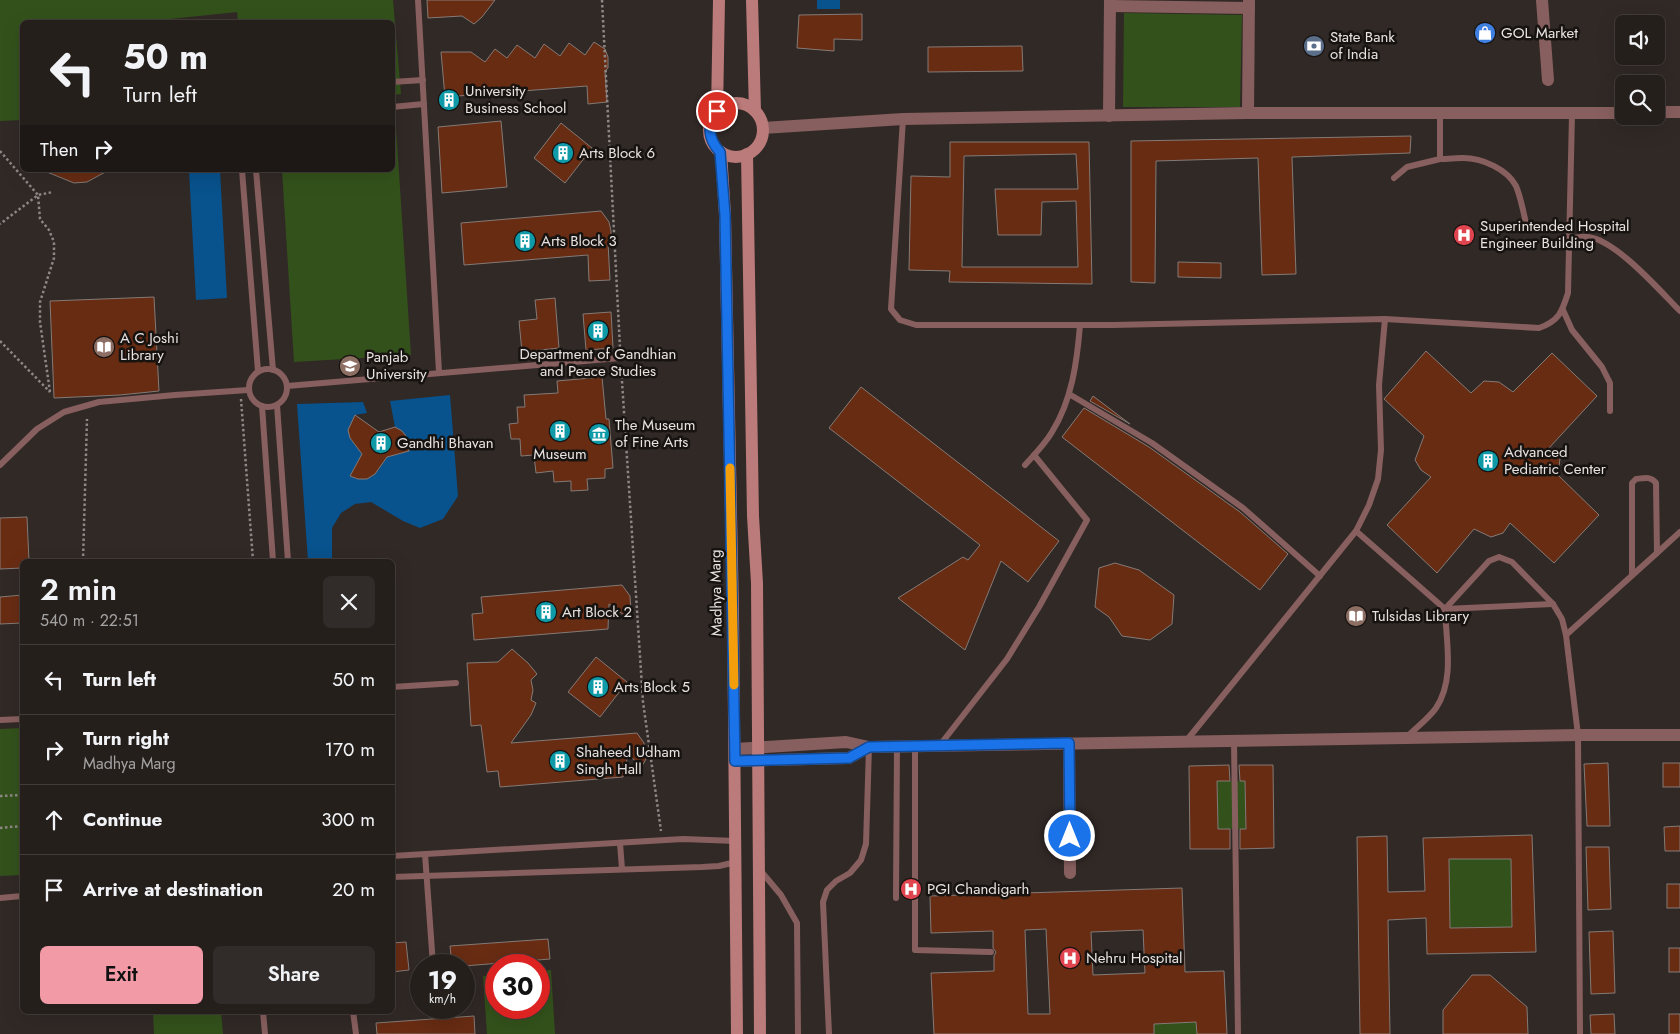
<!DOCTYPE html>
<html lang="en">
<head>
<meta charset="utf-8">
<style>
	body { margin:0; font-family:Jost,sans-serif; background:#312c29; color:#f1f3f6; height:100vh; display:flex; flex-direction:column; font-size:19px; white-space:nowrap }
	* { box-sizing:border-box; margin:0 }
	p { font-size:16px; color:#a3a2a3 }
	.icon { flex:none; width:28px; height:28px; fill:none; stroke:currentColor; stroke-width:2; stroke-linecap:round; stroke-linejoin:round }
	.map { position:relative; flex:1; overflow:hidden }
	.side { position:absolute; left:20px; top:559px; width:375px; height:455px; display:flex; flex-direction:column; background:#251f1c; border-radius:8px; box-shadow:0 5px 20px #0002,0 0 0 1px #423d3b }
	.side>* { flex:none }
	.hud { position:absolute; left:20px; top:20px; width:375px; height:152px; border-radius:8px; box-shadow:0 5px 20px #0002,0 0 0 1px #423d3b; background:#251f1c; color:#f1f3f6; overflow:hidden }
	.controls { position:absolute; left:1615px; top:15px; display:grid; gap:10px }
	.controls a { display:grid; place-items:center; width:50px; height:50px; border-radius:8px; background:#251f1c; box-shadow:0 5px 20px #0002,0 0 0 1px #423d3b; font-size:25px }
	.speed { position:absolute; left:410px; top:954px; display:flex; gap:10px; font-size:25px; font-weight:700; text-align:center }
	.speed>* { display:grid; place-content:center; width:65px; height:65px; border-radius:50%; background:#251f1c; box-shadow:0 5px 20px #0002,0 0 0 1px #423d3b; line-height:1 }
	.speed small { font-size:12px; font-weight:400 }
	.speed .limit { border:8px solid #d22; background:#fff; color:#111 }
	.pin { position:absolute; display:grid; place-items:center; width:42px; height:42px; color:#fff; margin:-21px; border:2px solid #fff; border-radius:50%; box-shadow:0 1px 5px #0007 }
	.me { position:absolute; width:55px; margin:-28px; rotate:0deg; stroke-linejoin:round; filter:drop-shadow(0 0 4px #0008) }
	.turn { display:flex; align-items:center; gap:18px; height:105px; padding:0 20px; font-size:22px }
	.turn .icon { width:65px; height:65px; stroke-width:2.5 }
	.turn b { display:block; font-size:35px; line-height:42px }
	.then { display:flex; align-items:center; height:48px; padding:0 20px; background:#0003; gap:10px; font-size:19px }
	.round { display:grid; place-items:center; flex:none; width:52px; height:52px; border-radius:8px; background:#312c29 }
	.headline { display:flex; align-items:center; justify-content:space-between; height:85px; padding:0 20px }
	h1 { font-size:30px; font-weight:600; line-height:38px }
	.button { display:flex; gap:10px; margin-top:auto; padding:10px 20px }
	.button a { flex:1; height:58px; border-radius:8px; background:#f39aa7; color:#111; font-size:20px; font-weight:600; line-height:58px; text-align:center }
	.button a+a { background:#312c29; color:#f1f3f6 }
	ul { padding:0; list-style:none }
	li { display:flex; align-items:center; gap:15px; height:70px; padding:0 20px; border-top:1px solid #423d3b }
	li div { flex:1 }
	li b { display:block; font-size:19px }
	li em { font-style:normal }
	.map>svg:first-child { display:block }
	.green { fill:#33521b }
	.water { fill:#08528d }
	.building { fill:#682c13; stroke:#847a76; fill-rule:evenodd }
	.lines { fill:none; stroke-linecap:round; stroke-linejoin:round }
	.path { stroke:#8e8785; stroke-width:2.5; stroke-dasharray:2.5 2.5; stroke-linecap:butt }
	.lane { stroke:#875f5e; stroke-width:6 }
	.street { stroke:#875f5e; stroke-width:12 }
	.secondary { stroke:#ba7b7a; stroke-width:12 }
	.route-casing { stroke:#114b97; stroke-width:12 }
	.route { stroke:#1a73e8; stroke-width:9 }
	.slow { stroke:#f59e0b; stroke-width:9 }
	.labels { text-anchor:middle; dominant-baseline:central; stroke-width:5; stroke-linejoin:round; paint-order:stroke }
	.poi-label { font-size:15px; fill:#e8e2e0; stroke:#161311; text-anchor:start }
	.street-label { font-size:15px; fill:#e8e2e0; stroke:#161311 }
</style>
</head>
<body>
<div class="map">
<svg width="1680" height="1034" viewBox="0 0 1680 1034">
	<rect width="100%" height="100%" fill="#312926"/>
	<!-- green -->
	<g class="green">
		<polygon points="0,0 393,0 401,94 393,95 392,22 238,22 237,12 170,19 170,22 22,22 22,120 0,121"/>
		<polygon points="1124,13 1242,15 1240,107 1123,107"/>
		<polygon points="396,128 411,355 294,362 282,170 392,170 393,129"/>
		<polygon points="22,728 22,875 0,876 0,729"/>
		<polygon points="1217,781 1245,781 1246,829 1218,829"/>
		<polygon points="1449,859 1511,859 1512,927 1450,928"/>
		<polygon points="551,970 555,1034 487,1034 483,976 496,975 496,1008 539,1008 539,971"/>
		<polygon points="153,1011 221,1011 223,1034 154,1034"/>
		<polygon points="1196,1022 1197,1034 1154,1034 1154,1024"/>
	</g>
	<!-- water -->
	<g class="water">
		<rect x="817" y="0" width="23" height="9"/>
		<polygon points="220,170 227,298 196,300 189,171"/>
		<path d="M 450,395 L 458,496 L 443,519 L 420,528 L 403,521 L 371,502 L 355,504 L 341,513 L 332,528 L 332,561 L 308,561 L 297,404 L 363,402 L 367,413 L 355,415 C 345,436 349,437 362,454 L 350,476 C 372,484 376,474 387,457 L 409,451 C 407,439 406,433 395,427 L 390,401 Z"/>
	</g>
	<!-- building -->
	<g class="building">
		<polygon points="427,0 495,0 482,17 474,24 462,16 428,18"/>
		<polygon points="862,14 862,40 834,39 834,51 797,48 799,15"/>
		<polygon points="594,42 605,49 608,57 608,68 605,71 607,102 588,104 587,86 445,97 441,52 471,52 485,62 495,49 507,58 517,45 535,58 544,44 560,56 569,43 585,55"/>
		<polygon points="1022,46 1023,71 928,72 928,47"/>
		<polygon points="501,121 507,187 442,193 438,127"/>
		<polygon points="561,123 592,148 565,183 534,158"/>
		<polygon points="1411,136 1410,153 1292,157 1296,274 1262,275 1258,158 1156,161 1155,283 1131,282 1131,141"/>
		<path d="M 950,142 L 1089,142 L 1092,284 L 949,282 L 950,271 L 909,270 L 911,176 L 950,177 ZM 1076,154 L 1078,189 L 995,189 L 998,235 L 1041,235 L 1042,202 L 1076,201 L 1078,267 L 962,267 L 964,156 Z"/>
		<polygon points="42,170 109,170 87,182 74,183"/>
		<polygon points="601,211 609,222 611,231 611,237 608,243 610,280 589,281 588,255 464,265 461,223"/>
		<polygon points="1178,262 1221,263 1221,278 1178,277"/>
		<polygon points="154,297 159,391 120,395 54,398 50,301"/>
		<polygon points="555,298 559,348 522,352 519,321 537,319 535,300"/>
		<polygon points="611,312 613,348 586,350 583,314"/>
		<polygon points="1426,351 1471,393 1484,381 1499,382 1513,392 1552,353 1597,396 1549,448 1561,450 1558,475 1599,515 1554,563 1510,523 1503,533 1491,537 1474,529 1437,573 1387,525 1431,477 1421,470 1415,460 1424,436 1384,399"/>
		<polygon points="602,377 606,419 609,419 613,468 605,469 605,478 587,479 588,490 571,491 571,481 554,482 553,471 536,473 534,455 521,456 520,439 511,439 509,424 518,423 517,407 525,407 524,395 558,393 557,381"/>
		<polygon points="861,387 1059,541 1028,582 1001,561 965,650 898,598 963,557 968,560 980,545 829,428"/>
		<polygon points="1093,396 1130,424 1090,401"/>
		<polygon points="1084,408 1149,447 1240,512 1288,554 1260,590 1062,437"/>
		<polygon points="355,415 379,432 395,427 402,431 406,436 409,451 387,457 375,474 367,479 358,479 350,476 362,454 350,438 348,430"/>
		<polygon points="27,517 29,561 22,561 22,568 0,569 0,518"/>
		<polygon points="1115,563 1139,570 1174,595 1172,624 1150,640 1122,636 1109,617 1095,607 1099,568"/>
		<polygon points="622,585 630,596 631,611 628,618 609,604 608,629 474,640 472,614 483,613 481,597"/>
		<polygon points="22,595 22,623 0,624 0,597"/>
		<polygon points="512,649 528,663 537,674 531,680 533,690 531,700 536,703 531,715 511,743 637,733 644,743 646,752 646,759 642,766 628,755 623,777 500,787 498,771 487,772 481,725 471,726 467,663 498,662"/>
		<polygon points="596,657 627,682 600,717 568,692"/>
		<polygon points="1608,763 1610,826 1587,826 1584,764"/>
		<rect x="1663" y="763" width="17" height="24"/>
		<polygon points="1229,765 1230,781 1217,781 1218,829 1230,829 1230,849 1190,849 1189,766"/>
		<polygon points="1239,765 1273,765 1274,848 1240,849 1240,829 1246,829 1245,781 1240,781"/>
		<polygon points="1680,826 1680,851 1665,851 1664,827"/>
		<path d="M 1532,835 L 1536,952 L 1427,954 L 1426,918 L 1388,920 L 1390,1034 L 1360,1034 L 1357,837 L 1387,836 L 1388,892 L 1425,891 L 1423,838 ZM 1449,859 L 1511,859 L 1512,927 L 1450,928 Z"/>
		<polygon points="1586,847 1609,847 1611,909 1588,910"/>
		<rect x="1667" y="884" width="13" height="24"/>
		<path d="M 1182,888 L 1185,972 L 1224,971 L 1227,1034 L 1197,1034 L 1196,1022 L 1154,1024 L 1154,1034 L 934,1034 L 931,973 L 994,971 L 994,956 L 996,952 L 993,948 L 993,931 L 931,933 L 930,896 ZM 1046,929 L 1050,1014 L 1028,1014 L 1025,930 ZM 1143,930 L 1145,973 L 1093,975 L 1091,932 Z"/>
		<polygon points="1613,931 1615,993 1591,994 1589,932"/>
		<polygon points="548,939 550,959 464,966 452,965 450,946"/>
		<polygon points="406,942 409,970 392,972 392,943"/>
		<rect x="1669" y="948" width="11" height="24"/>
		<polygon points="1472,975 1490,975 1527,1007 1528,1034 1443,1034 1443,1010"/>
		<polygon points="1614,1014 1615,1034 1591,1034 1590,1015"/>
		<rect x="1669" y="1014" width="11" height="20"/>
		<polygon points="474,1016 475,1034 377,1034 376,1023"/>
	</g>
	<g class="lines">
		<!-- path -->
		<g class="path">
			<polyline points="602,0 620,348"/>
			<polyline points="0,151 38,195 0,224"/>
			<polyline points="0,341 50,392"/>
			<polyline points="621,366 643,702 661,831"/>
			<polyline points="50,392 40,322 40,302 54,258 54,242 49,230 40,219 38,195 53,192"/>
			<polyline points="241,399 253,561"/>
			<polyline points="83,561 87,419"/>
			<polyline points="0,796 22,795"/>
			<polyline points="0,828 22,826"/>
		</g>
		<!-- lane -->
		<g class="lane">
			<polyline points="418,0 439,372"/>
			<polyline points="392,82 423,80"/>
			<polyline points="392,107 424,104"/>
			<path d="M 903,119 L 891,309 L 900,320 L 916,325 L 1113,325 L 1385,319 L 1539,328 C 1559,321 1562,312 1568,293 L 1572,114"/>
			<path d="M 1440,159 C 1448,159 1456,158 1463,158 C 1482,158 1507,169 1516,186 C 1521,198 1523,211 1526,223"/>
			<polyline points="242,170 258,371"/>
			<polyline points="256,170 273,370"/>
			<polyline points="1394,178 1407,167 1440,159 1440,113"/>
			<path d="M 1569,238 C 1575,238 1582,236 1588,237 C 1616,240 1660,291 1680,311"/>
			<polyline points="1563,310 1572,330 1602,367 1610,383 1610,411"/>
			<circle cx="268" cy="388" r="19"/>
			<polyline points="287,386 620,358"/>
			<polyline points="1069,394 1152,443 1243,508 1320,576"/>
			<polyline points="277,405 288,561"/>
			<polyline points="262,406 273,561"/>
			<polyline points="0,465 37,429 64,412 99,402 175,395 248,390"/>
			<path d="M 1025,465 C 1034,455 1045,444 1052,432 C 1072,400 1077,362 1080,325"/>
			<polyline points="1356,531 1445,609 1553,604"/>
			<polyline points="1657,553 1680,532"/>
			<path d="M 1566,635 L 1657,553 L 1656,483 C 1651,476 1644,478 1636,479 L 1632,483 L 1632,575"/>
			<polyline points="392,687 456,683"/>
			<polyline points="0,720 22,719"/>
			<path d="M 1408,736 C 1417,727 1429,718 1436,708 C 1455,680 1446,641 1445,609 L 1489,561 L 1499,557 L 1512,562 L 1553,604 L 1562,619 L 1566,635 L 1578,735 L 1580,1034"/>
			<polyline points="1187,740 1356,531 1369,505 1378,479 1381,450 1379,385 1385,319"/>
			<polyline points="1234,741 1238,1034"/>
			<polyline points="940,745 1007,659 1039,607 1087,520 1034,455"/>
			<polyline points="915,746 915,950 991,952"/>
			<polyline points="620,843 622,869"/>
			<polyline points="425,854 433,965"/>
			<polyline points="392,856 683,839 736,841"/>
			<polyline points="760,870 781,895 797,923 798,1034"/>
			<polyline points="392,877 702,867 719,866 736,862"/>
			<polyline points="0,898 22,896"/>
			<polyline points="896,898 897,746"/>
			<polyline points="263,1011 265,1034"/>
			<polyline points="353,1011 356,1034"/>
			<polyline points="829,1034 823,902 827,890 836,881 850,873 861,860 866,844 869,747"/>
		</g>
		<!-- street -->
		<g class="street">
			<polyline points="1542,0 1548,80"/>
			<polyline points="1110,6 1249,8"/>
			<polyline points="1656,112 1680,112"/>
			<polyline points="1248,113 1249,0"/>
			<polyline points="1109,116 1110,0"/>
			<polyline points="763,128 903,119 1248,113 1624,113"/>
			<polyline points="1069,743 1070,873"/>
			<polyline points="735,749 846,742 869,747 1578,735 1680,735"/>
			<polyline points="735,761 849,758 869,747"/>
		</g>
		<!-- secondary -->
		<g class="secondary">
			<polyline points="752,0 755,111"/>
			<circle cx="736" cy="130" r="27"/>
			<polyline points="717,111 719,0"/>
			<polyline points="721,152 725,215 733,612 737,1034"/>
			<polyline points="747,154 753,516 757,583 760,1034"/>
		</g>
	</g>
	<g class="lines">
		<!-- route casing -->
		<g class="route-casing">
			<path id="route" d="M 717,111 C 707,125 708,139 720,152 L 725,215 L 735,761 L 849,758 L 869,747 L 1069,743 L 1070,836"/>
		</g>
		<!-- route -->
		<use href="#route" class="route"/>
		<!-- slow -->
		<polyline class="slow" points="730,468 734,685"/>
	</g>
	<!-- icons -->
	<defs>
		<g id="shop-disc" transform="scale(1.125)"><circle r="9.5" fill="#3f7fe0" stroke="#161311"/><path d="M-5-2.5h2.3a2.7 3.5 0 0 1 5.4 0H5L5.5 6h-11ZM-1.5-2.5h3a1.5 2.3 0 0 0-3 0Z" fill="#fff"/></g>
		<g id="bank-disc" transform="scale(1.125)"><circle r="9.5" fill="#5c6f8a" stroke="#161311"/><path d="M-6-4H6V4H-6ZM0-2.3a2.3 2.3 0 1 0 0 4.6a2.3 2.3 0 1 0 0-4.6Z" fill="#fff"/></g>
		<g id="building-disc" transform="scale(1.125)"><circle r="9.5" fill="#0f9aa8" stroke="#161311"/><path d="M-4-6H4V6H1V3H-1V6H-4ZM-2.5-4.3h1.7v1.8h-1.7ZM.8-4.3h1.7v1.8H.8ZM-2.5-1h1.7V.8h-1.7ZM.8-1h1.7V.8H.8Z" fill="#fff"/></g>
		<g id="hospital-disc" transform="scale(1.125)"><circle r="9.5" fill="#e0444e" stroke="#161311"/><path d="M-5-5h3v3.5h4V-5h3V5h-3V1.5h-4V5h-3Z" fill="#fff"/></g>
		<g id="library-disc" transform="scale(1.125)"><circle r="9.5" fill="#8d6e63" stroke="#161311"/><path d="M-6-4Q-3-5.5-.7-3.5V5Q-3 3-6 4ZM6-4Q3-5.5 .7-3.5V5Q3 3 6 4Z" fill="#fff"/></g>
		<g id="university-disc" transform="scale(1.125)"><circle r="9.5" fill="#8d6e63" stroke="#161311"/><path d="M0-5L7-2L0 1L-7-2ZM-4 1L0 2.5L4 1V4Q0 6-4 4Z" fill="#fff"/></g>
		<g id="museum-disc" transform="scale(1.125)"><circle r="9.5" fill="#0f9aa8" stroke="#161311"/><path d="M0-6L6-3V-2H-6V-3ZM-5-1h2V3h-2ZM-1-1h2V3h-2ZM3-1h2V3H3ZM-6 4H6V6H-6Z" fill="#fff"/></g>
	</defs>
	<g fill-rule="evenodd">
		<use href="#shop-disc" x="1485" y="33"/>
		<use href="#bank-disc" x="1314" y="46"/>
		<use href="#building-disc" x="449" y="100"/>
		<use href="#building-disc" x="563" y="153"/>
		<use href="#hospital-disc" x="1464" y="235"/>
		<use href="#building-disc" x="525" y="241"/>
		<use href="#building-disc" x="598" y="331"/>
		<use href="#library-disc" x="104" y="347"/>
		<use href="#university-disc" x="350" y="366"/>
		<use href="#building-disc" x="560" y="431"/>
		<use href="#museum-disc" x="599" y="434"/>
		<use href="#building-disc" x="381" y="443"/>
		<use href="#building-disc" x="1488" y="461"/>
		<use href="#building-disc" x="546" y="612"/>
		<use href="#library-disc" x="1356" y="616"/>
		<use href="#building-disc" x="598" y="687"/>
		<use href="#building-disc" x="560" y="761"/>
		<use href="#hospital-disc" x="911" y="889"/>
		<use href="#hospital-disc" x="1070" y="958"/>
	</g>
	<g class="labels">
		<!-- poi labels -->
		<g class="poi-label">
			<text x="1501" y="33">GOL Market</text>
			<text x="1330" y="37">State Bank<tspan x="1330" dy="17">of India</tspan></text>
			<text x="465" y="91">University<tspan x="465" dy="17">Business School</tspan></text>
			<text x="579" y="153">Arts Block 6</text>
			<text x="1480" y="226">Superintended Hospital<tspan x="1480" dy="17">Engineer Building</tspan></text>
			<text x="541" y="241">Arts Block 3</text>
			<text x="120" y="338">A C Joshi<tspan x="120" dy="17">Library</tspan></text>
			<text x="598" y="354" text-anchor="middle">Department of Gandhian<tspan x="598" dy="17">and Peace Studies</tspan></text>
			<text x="366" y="357">Panjab<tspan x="366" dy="17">University</tspan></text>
			<text x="615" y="425">The Museum<tspan x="615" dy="17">of Fine Arts</tspan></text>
			<text x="397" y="443">Gandhi Bhavan</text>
			<text x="1504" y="452">Advanced<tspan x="1504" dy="17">Pediatric Center</tspan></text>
			<text x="560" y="454" text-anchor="middle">Museum</text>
			<text x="562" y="612">Art Block 2</text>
			<text x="1372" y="616">Tulsidas Library</text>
			<text x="614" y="687">Arts Block 5</text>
			<text x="576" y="752">Shaheed Udham<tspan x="576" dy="17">Singh Hall</tspan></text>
			<text x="927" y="889">PGI Chandigarh</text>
			<text x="1086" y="958">Nehru Hospital</text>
		</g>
		<!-- street labels -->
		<g class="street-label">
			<text transform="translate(716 593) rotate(-91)">Madhya Marg</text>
		</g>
	</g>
</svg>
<div class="controls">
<a><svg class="icon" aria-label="sound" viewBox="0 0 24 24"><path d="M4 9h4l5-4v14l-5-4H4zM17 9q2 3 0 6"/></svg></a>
<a><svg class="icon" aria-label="search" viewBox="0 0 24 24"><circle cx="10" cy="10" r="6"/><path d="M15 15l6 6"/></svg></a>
</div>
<div class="speed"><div>19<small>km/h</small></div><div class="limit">30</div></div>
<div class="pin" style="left:717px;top:111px;background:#d93025"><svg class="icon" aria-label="arrive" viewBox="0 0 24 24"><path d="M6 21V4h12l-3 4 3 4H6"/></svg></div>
<svg class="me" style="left:1070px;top:836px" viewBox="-20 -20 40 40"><circle r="17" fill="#1a73e8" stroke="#fff" stroke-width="3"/><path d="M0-11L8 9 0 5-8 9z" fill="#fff"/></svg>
<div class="hud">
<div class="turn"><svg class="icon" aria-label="left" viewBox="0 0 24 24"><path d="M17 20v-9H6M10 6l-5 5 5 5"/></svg><div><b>50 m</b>Turn left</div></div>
<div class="then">Then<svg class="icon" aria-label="right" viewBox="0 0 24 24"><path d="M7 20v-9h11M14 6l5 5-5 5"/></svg></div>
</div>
<section class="side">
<div class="headline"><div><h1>2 min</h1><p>540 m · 22:51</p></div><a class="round"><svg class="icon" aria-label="close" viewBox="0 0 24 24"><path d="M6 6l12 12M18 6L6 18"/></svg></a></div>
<ul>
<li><svg class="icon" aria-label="left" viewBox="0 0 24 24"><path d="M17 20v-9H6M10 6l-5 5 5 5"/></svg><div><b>Turn left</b></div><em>50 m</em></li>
<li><svg class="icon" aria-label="right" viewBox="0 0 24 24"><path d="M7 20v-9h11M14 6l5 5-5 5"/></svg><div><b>Turn right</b><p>Madhya Marg</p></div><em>170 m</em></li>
<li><svg class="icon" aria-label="ahead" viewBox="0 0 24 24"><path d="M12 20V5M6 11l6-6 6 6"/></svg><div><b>Continue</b></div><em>300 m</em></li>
<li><svg class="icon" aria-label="arrive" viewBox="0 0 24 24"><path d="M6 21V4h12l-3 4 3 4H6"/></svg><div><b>Arrive at destination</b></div><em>20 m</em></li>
</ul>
<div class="button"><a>Exit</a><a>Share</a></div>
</section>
</div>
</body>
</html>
